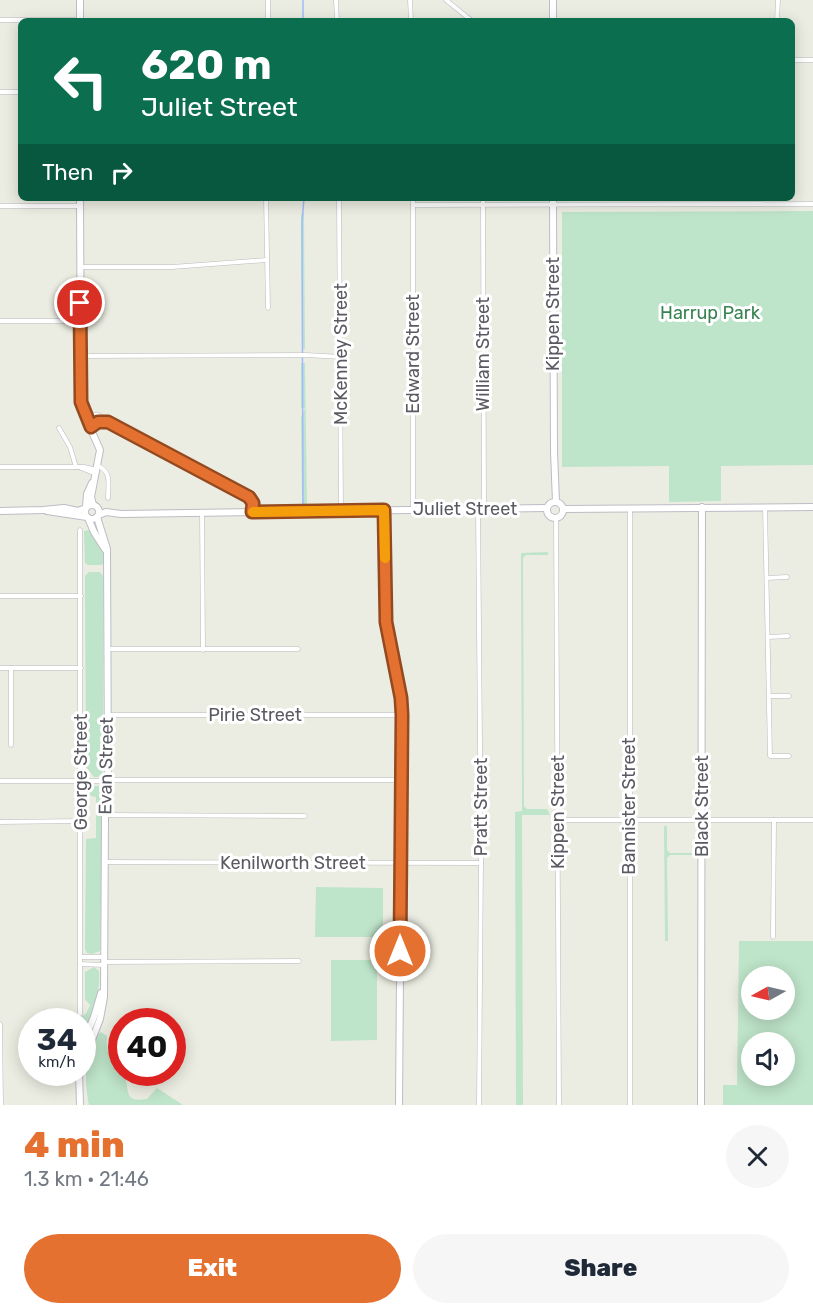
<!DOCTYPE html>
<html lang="en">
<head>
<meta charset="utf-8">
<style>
	body { margin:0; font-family:Rubik,sans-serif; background:#f6f6f7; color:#1f2937; height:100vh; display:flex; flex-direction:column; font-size:22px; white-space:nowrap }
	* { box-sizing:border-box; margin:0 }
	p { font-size:20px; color:#747a83 }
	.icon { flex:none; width:33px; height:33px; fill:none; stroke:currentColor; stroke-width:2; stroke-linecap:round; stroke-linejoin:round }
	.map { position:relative; height:1105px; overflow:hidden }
	.sheet { display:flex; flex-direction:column; background:#fff; flex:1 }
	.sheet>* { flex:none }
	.guide { position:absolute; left:18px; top:18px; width:777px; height:183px; border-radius:9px; box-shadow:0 3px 15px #0003; background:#0b6e4f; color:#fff; overflow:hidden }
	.needle { width:39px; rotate:262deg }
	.controls { position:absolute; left:741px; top:966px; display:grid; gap:12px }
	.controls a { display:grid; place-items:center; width:54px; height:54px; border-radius:50%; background:#fff; box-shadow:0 3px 15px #0003; font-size:30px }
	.speed { position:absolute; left:18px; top:1008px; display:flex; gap:12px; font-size:30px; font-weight:700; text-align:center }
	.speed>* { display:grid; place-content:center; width:78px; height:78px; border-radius:50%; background:#fff; box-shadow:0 3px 15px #0003; line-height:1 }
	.speed small { font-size:15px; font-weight:400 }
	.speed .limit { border:9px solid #d22; background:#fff; color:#111 }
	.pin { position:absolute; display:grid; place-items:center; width:51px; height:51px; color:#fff; margin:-26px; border:3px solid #fff; border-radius:50%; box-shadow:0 2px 6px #0007 }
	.me { position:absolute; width:66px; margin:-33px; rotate:0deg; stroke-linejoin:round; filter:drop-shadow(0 0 4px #0008) }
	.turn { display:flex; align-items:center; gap:21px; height:126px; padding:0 24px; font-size:27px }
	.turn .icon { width:78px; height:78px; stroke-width:2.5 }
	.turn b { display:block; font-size:42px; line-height:51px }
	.then { display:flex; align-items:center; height:57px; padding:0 24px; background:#0003; gap:12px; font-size:22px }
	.round { display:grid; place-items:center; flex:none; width:63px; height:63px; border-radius:32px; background:#f6f6f7 }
	.head { display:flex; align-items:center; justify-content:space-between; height:102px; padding:0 24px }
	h1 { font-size:36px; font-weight:800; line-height:45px; color:#e47130 }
	.cta { display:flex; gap:12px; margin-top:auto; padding:12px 24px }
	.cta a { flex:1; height:69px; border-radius:36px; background:#e47130; color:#fff; font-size:24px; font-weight:800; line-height:69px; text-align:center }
	.cta a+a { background:#f6f6f7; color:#1f2937 }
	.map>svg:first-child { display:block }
	.green { fill:#bee4c9; fill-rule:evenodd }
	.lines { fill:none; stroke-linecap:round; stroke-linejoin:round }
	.stream { stroke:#a2bbfc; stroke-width:1.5 }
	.street-casing { stroke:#b9bac0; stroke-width:5 }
	.secondary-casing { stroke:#bcbdc5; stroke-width:8 }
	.street { stroke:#fff; stroke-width:4 }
	.secondary { stroke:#fff; stroke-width:6 }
	.route-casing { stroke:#94491f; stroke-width:15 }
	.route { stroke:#e47130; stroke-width:10 }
	.slow { stroke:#f59e0b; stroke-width:10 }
	.labels { text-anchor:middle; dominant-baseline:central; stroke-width:6; stroke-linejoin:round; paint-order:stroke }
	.park-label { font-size:18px; fill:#378451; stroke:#fff }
	.street-label { font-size:18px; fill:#5a5b62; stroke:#fff }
</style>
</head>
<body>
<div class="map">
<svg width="813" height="1105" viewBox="0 0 813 1105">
	<rect width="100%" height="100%" fill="#ecede2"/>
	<!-- green -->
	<g class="green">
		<polygon points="813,211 813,465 721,466 721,501 669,502 669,466 562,467 562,212"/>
		<polygon points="304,212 305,349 302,349 301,215"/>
		<polygon points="301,363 305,363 307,505 302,505 301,417 305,408 301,408"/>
		<polygon points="91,530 102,549 104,562 102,565 88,565 85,563 84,531"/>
		<polygon points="548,552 548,555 526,555 523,558 524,806 527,809 547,809 550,815 522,815 523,1105 516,1105 515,812 522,811 521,553"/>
		<polygon points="89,572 100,572 103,576 103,772 98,777 94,777 86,767 85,576"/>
		<polygon points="88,785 99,786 103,794 100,951 92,954 87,953 85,949 86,839 96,838 96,797 87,795 85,789"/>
		<polygon points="664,826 667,826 667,850 670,853 696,853 696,855 670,855 667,858 668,941 665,941"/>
		<polygon points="316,887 383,888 383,937 315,937"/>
		<path d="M 739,941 L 813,941 L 813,1105 L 723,1105 L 723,1085 L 737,1085 ZM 752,976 L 784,976 L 784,1010 L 752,1010 ZM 752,1042 L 784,1042 L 784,1076 L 752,1076 Z"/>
		<polygon points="331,960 377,960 377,1040 331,1041"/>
		<path d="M 94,967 L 99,971 C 101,999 91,1013 83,1037 L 82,1022 L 80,1022 L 80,1017 L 86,1014 L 90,1005 L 85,999 L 85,972 Z"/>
		<path d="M 101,1032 L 107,1036 C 107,1039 106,1042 107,1046 C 107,1056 119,1067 124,1076 C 131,1088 121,1103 147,1099 L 157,1088 L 183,1105 L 89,1105 C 85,1087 82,1042 101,1032 Z"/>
	</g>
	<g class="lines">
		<!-- stream -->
		<g class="stream">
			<polyline points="303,0 303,21"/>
			<polyline points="303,505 302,222 304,198"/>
		</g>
		<!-- street casing -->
		<g class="street-casing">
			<g id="street">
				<polyline points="336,0 337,21"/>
				<polyline points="410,0 411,21"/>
				<polyline points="446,0 472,21"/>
				<polyline points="0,20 80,20"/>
				<polyline points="268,21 268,0"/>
				<polyline points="777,21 778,0"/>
				<polyline points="792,60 813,60"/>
				<polyline points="0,92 21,92"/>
				<polyline points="266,198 268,308"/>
				<polyline points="339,198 341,511"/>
				<polyline points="413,198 413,509"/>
				<polyline points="483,198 484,509"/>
				<polyline points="413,205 813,204"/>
				<polyline points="0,206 80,206"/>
				<polyline points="81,267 172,267 266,260"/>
				<polyline points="0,321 80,321"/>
				<polyline points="81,356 306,355 342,357"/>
				<polyline points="85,415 98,415 255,500 265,512"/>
				<polyline points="91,427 97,422 107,422"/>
				<polyline points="59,428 70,447 76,467"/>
				<path d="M 98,466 C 112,471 108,486 108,498"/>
				<polyline points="0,467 84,467 97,470"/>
				<polyline points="81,468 96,474"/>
				<polyline points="765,507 770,756 789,756"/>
				<polyline points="630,509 630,1105"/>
				<polyline points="478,510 481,861 479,1105"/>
				<polyline points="202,512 203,650"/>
				<polyline points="556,519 559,1105"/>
				<polyline points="767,578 787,577"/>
				<polyline points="0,596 81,596"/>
				<polyline points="768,637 788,636"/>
				<polyline points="108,649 298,649"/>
				<polyline points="0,668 81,668"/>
				<polyline points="11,668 11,745"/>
				<polyline points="769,696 789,696"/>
				<polyline points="107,715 402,715"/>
				<polyline points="108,780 401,780"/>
				<polyline points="0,781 107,781"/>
				<polyline points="105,815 305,816"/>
				<polyline points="558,820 813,820"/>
				<polyline points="0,822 82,821"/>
				<polyline points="105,862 481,863"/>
				<polyline points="773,937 774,820"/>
				<polyline points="80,957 104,957"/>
				<polyline points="105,962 299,961"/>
				<polyline points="80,964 104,965"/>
				<polyline points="80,1014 80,530"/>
				<polyline points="0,1024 1,1105"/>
			</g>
		</g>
		<!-- secondary casing -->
		<g class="secondary-casing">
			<g id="secondary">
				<polyline points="80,0 80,21"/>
				<polyline points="553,0 553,21"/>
				<polyline points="80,198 81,402 82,409 100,450 91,497 93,505"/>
				<polyline points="553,198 554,452 556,502"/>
				<circle cx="555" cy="510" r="8"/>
				<circle cx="92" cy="512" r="7"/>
				<polyline points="86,507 87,494 92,483"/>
				<polyline points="564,509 813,507"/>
				<polyline points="384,510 385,622 401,698 402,715 399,1105"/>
				<polyline points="0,511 43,510 64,508 78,511 86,508"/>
				<polyline points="47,511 87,517"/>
				<polyline points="99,515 106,512 121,514 547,508"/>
				<polyline points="88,518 94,532 105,549"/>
				<polyline points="82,1045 94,1017 101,993"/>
				<polyline points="82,1065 100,1019 104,997 105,815 108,780 107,549 97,517"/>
				<polyline points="79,1072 80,1105"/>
				<polyline points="701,1105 702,507"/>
			</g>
		</g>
		<!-- street -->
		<use href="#street" class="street"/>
		<!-- secondary -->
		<use href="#secondary" class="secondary"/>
	</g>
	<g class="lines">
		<!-- route casing -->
		<g class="route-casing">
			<polyline id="route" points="80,303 81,402 91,427 98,422 108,422 249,497 253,503 252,512 384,510 386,622 401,698 402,715 400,951"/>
		</g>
		<!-- route -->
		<use href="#route" class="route"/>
		<!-- slow -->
		<polyline class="slow" points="253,512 384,510 385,558"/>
	</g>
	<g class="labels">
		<!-- park labels -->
		<g class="park-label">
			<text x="710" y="313">Harrup Park</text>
		</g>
		<!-- street labels -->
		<g class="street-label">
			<text transform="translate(553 314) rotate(-90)">Kippen Street</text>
			<text transform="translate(341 354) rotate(-90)">McKenney Street</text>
			<text transform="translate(413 354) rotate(-90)">Edward Street</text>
			<text transform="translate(483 354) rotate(-90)">William Street</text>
			<text x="465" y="509">Juliet Street</text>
			<text x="255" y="715">Pirie Street</text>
			<text transform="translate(106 766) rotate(-89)">Evan Street</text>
			<text transform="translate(81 772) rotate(-90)">George Street</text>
			<text transform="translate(629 806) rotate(-90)">Bannister Street</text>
			<text transform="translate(702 806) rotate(-90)">Black Street</text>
			<text transform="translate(481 807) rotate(-90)">Pratt Street</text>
			<text transform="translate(558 812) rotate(-90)">Kippen Street</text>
			<text x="293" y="863">Kenilworth Street</text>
		</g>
	</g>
</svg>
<div class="controls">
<a><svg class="needle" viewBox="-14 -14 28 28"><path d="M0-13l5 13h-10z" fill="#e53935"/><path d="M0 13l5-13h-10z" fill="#747a83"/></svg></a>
<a><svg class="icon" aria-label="sound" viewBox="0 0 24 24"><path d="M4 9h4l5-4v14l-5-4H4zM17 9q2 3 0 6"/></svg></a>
</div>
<div class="speed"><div>34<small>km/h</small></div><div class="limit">40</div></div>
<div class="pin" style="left:80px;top:303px;background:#d93025"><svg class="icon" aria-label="arrive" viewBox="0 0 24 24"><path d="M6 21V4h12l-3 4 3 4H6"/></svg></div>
<svg class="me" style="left:400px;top:951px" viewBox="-20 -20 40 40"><circle r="17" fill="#e47130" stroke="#fff" stroke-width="3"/><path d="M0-11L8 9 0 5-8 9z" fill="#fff"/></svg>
<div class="guide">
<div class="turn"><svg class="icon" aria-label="left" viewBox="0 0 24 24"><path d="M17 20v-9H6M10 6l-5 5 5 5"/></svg><div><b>620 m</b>Juliet Street</div></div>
<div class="then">Then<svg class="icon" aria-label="right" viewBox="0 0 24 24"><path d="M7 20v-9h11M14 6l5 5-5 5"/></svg></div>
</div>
</div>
<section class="sheet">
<div class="head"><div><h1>4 min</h1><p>1.3 km · 21:46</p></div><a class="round"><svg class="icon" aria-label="close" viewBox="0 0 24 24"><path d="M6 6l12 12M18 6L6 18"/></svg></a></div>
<div class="cta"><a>Exit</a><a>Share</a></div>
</section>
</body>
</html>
